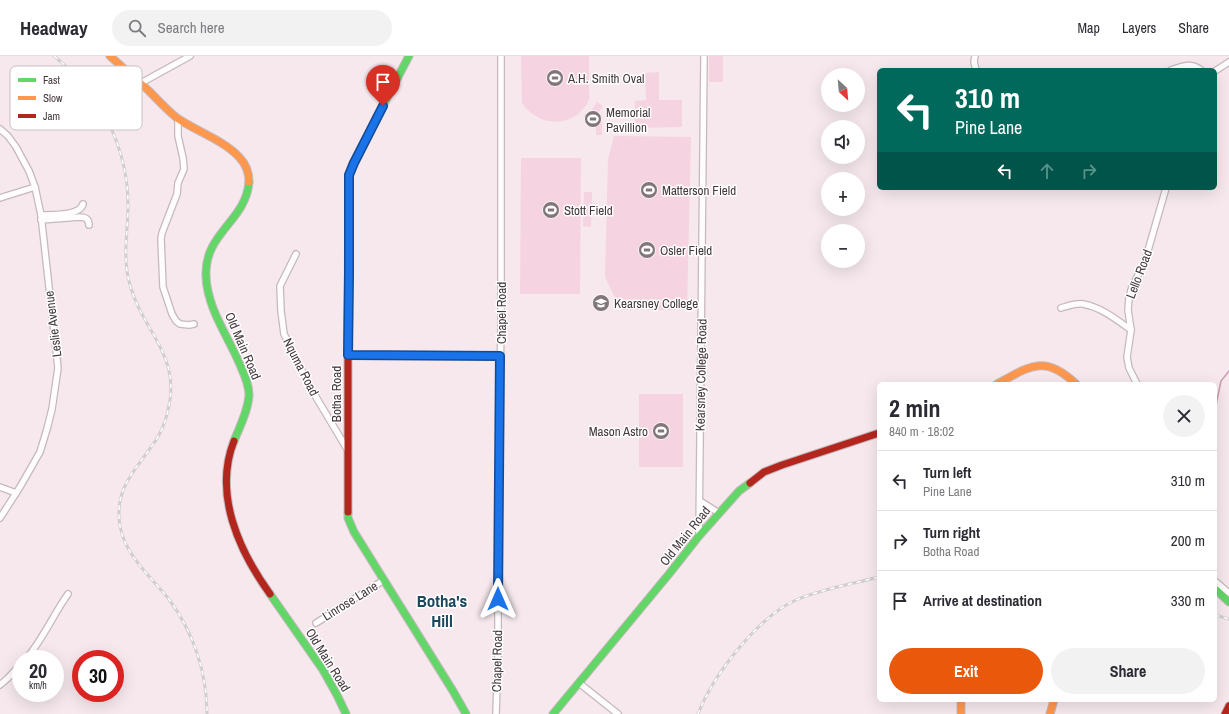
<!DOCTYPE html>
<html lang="en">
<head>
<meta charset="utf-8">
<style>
	body { margin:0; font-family:"Archivo Narrow",sans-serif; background:#f2f2f3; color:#2b2b33; height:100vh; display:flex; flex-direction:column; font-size:15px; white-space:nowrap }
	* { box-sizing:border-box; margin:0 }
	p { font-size:13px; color:#7c7c81 }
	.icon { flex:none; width:22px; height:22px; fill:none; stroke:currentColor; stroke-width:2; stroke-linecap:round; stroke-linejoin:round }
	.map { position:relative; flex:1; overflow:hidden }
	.details { position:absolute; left:877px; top:326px; width:340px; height:320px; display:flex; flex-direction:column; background:#fff; border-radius:6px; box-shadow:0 4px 16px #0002 }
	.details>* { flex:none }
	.top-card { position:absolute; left:877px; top:12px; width:340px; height:122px; border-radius:6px; box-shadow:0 4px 16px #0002; background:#00695c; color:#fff; overflow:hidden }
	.needle { width:26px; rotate:154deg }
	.tools { position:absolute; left:821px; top:12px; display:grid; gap:8px }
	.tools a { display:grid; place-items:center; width:44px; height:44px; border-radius:50%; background:#fff; box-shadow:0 4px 16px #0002; font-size:20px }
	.speed { position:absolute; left:12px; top:594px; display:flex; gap:8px; font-size:20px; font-weight:700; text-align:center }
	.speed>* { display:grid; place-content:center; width:52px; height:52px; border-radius:50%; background:#fff; box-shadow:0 4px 16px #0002; line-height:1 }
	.speed small { font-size:10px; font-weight:400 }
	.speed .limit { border:6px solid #d22; background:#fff; color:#111 }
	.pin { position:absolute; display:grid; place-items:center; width:34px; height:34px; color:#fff; margin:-41px -17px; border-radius:50% 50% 50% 0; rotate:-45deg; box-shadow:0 0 4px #0007 }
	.pin .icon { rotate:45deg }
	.me { position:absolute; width:44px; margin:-22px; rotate:0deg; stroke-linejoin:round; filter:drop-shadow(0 0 3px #0008) }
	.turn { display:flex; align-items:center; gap:14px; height:84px; padding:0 12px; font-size:18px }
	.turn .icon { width:52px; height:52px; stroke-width:2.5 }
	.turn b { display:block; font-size:28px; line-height:34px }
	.lanes { display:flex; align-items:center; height:38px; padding:0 12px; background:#0003; justify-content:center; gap:20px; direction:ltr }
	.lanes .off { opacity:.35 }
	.round { display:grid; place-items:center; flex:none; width:42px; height:42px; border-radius:21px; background:#f2f2f3 }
	.overview { display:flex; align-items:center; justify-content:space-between; height:68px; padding:0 12px }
	h1 { font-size:24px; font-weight:800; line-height:30px }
	.button { display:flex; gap:8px; margin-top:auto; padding:8px 12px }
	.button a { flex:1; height:46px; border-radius:24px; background:#ea580c; color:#fff; font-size:16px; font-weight:800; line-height:46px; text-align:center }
	.button a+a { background:#f2f2f3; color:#2b2b33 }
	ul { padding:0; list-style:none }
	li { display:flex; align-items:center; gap:12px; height:60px; padding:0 12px; border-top:1px solid #e1e1e2 }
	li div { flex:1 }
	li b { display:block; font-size:15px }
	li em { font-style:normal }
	header { display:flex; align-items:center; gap:24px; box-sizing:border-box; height:56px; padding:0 20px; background:#fff; border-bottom:1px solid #e1e1e2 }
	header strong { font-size:19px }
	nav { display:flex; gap:22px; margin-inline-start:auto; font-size:14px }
	.search { width:280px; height:36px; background:#f2f2f3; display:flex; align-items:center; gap:10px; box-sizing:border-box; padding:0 14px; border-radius:22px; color:#7c7c81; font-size:15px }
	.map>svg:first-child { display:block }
	.green { fill:#f6d3e0 }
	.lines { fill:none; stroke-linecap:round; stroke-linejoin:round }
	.stream { stroke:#cd9cb0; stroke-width:1.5 }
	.street-casing { stroke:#c5b9bd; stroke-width:8 }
	.fast-casing { stroke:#c5b9bd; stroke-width:9 }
	.slow-casing { stroke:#c5b9bd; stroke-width:9 }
	.jam-casing { stroke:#c5b9bd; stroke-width:9 }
	.street { stroke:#fefcfc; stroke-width:5.5 }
	.fast { stroke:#63d668; stroke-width:7 }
	.slow { stroke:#ff974d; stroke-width:7 }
	.jam { stroke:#b3261e; stroke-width:7 }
	.rail-casing { stroke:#d2cecf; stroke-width:3 }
	.rail { stroke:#fff; stroke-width:1.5; stroke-dasharray:4.5; stroke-linecap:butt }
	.route-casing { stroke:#114b97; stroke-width:10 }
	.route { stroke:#1a73e8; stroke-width:7 }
	.labels { text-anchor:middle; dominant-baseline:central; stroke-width:3; stroke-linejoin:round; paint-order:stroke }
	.poi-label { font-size:13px; fill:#45383d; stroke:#fff; text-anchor:start }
	.street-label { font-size:13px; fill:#45383d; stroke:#fff }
	.district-label { font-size:17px; font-weight:bold; fill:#1b485d; stroke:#fff }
	.key { fill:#fff; stroke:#c7c3c5; stroke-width:1 }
	.key-label { font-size:11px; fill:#45383d }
</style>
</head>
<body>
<header>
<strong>Headway</strong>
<div class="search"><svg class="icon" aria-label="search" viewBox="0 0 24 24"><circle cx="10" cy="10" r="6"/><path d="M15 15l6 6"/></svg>Search here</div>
<nav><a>Map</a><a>Layers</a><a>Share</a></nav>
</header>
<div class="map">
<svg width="1229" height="658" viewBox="0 0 1229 658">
	<rect width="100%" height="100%" fill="#f6e8ed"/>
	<!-- green -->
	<g class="green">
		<path d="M 521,0 L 589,0 C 589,10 589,21 589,31 C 589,35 590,39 589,43 C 588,49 582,54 578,58 C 559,72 535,66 522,47 Z"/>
		<rect x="709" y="0" width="14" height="26"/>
		<polygon points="659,16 659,44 682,44 682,71 635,72 635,45 646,44 645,17"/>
		<polygon points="597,46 603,50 596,60 602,60 602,79 596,79 596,65 584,65 584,58 589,58"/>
		<polygon points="614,80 691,81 687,254 621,254 605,221 608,103"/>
		<polygon points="521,102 581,102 580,238 520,238"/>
		<polygon points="584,136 592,136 591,171 583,170"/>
		<rect x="639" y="338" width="44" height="73"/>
	</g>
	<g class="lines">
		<!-- stream -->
		<polyline class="stream" points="1215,354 1221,325 1229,315"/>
		<!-- street casing -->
		<g class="street-casing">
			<g id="street">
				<polyline points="975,0 974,6 976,14"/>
				<path d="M 1171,14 C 1182,10 1191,6 1201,14"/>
				<polyline points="1215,15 1229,6"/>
				<polyline points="141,27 190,0"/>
				<polyline points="178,63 178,80 183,102 184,113 178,127 177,138 162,177 161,183 163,231 172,258 176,265 180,268 189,269 194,268"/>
				<polyline points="0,73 8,80 16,91 29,115 35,131 41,159 58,312 52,353 47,373 40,396 20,431 0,462"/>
				<polyline points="0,142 35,131"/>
				<path d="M 41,159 C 51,159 80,160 83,148"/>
				<path d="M 41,164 L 80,161 C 85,161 89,163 89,169"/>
				<polyline points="296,198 280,230 281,255 284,278 310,331 347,393"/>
				<path d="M 1061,252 C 1068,250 1076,247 1083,248 C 1101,251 1117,264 1131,274"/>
				<polyline points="348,299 500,300"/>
				<polyline points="1137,328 1129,312 1127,301 1131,274 1128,254 1129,241 1132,231 1145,205 1166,132"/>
				<polyline points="0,431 16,437"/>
				<polyline points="700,445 719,457"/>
				<polyline points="699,480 704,0"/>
				<polyline points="1215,525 1229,537"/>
				<polyline points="316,567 384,524"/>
				<path d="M 26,603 C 43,583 53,559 68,538"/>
				<polyline points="579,627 618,658"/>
				<polyline points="0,629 8,622 21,608"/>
				<polyline points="496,658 498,599 498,432 499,399 501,267 501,0"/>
			</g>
		</g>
		<!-- fast casing -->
		<g class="fast-casing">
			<g id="fast">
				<polyline points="348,264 349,119 353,107 409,0"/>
				<path d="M 234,385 C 240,370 248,355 249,339 C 249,326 242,314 237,302 C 225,276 207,250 206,220 C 204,177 246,165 249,126"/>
				<polyline points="348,456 348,462 354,476 453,635 466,658"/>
				<polyline points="1215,533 1229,546"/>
				<polyline points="270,538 323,614 337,639 346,658"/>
				<polyline points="553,658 669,518 699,480 739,435 750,427"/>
			</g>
		</g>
		<!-- slow casing -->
		<g class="slow-casing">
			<g id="slow">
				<path d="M 110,0 C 123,12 136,23 149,35 C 158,44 167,54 177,62 C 196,75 225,85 239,101 C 246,108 249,117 249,126"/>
				<path d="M 997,328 C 1030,310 1045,298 1076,328"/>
				<polyline points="961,644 961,658"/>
				<polyline points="1050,658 1054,644"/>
			</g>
		</g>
		<!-- jam casing -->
		<g class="jam-casing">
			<g id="jam">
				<path d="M 234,385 C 213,438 239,495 270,538"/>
				<polyline points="750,427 764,416 782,409 879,377"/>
				<polyline points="348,456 348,264"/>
				<polyline points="1225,658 1229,650"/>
			</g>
		</g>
		<!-- street -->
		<use href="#street" class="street"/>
		<!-- fast -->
		<use href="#fast" class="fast"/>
		<!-- slow -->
		<use href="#slow" class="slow"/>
		<!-- jam -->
		<use href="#jam" class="jam"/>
		<!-- rail casing -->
		<g class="rail-casing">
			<g id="rail">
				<path d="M 54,0 C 99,36 128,90 128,149 C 128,176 122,202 130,229 C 141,271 177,296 170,344 C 168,356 165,368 159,379 C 141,410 113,428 120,470 C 125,499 150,520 168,542 C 193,575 207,616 207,658"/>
				<polyline points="1215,559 1229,563"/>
				<path d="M 698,658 C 713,619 758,561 796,544 C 822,533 852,528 879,521"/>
			</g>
		</g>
		<!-- rail -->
		<use href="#rail" class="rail"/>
	</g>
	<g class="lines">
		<!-- route casing -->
		<g class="route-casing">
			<path id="route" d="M 383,50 L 354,107 L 349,119 L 349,219 L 348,299 L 500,300 C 500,381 498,462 498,543"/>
		</g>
		<!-- route -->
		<use href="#route" class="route"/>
	</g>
	<!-- icons -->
	<defs>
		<g id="stadium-disc" transform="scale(0.9)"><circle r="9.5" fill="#83767b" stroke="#fff"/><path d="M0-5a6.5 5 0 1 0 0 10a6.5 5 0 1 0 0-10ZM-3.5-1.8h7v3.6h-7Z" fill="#fff"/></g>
		<g id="school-disc" transform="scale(0.9)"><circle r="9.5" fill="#83767b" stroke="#fff"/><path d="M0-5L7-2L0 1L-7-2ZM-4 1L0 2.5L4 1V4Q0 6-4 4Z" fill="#fff"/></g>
	</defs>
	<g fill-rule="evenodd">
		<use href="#stadium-disc" x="555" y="22"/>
		<use href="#stadium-disc" x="593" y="63"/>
		<use href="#stadium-disc" x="649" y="134"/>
		<use href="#stadium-disc" x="551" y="154"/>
		<use href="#stadium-disc" x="647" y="194"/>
		<use href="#school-disc" x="601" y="247"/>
		<use href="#stadium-disc" x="661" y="375"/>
	</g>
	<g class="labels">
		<!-- poi labels -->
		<g class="poi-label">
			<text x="568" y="22">A.H. Smith Oval</text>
			<text x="606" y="56">Memorial<tspan x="606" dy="15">Pavillion</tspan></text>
			<text x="662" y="134">Matterson Field</text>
			<text x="564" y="154">Stott Field</text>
			<text x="660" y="194">Osler Field</text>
			<text x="614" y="247">Kearsney College</text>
			<text x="648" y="375" text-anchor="end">Mason Astro</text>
		</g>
		<!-- street labels -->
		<g class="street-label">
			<text transform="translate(1139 218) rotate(-69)">Lello Road</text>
			<text transform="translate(501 257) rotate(-90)">Chapel Road</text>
			<text transform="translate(53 268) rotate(-97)">Leslie Avenue</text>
			<text transform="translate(243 290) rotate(67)">Old Main Road</text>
			<text transform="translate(301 311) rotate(63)">Nquma Road</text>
			<text transform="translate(701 319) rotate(-89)">Kearsney College Road</text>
			<text transform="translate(336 338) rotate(-90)">Botha Road</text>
			<text transform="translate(685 480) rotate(-51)">Old Main Road</text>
			<text transform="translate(350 545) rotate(-32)">Linrose Lane</text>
			<text transform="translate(328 604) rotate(58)">Old Main Road</text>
			<text transform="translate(497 605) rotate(-89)">Chapel Road</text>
		</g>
		<!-- district labels -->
		<g class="district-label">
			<text x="442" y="544">Botha's<tspan x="442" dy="20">Hill</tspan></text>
		</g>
	</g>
	<!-- legend -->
	<rect x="10" y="10" width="132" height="64" rx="6" class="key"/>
	<rect x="18" y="22" width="18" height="4" fill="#63d668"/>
	<rect x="18" y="40" width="18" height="4" fill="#ff974d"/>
	<rect x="18" y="58" width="18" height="4" fill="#b3261e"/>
	<g class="key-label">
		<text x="43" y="28">Fast</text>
		<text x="43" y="46">Slow</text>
		<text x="43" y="64">Jam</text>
	</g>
</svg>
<div class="tools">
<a><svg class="needle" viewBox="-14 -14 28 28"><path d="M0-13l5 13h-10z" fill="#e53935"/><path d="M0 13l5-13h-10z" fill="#7c7c81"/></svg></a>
<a><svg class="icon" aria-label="sound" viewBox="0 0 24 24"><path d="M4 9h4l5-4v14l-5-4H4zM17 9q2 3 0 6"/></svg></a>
<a>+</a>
<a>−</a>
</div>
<div class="speed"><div>20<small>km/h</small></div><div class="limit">30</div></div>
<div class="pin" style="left:383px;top:50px;background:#d93025"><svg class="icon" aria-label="arrive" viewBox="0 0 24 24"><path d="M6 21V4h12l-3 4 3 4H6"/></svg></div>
<svg class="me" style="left:498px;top:543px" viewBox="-20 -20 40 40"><path d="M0-17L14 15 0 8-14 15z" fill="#1a73e8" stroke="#fff" stroke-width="4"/></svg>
<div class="top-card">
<div class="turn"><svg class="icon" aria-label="left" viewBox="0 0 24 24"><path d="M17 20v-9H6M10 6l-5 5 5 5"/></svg><div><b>310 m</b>Pine Lane</div></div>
<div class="lanes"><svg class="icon" aria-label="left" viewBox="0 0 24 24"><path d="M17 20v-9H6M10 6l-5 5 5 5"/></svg><svg class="icon off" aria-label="ahead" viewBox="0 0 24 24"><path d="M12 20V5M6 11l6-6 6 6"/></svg><svg class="icon off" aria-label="right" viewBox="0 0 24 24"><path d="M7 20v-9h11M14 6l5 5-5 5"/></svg></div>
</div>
<section class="details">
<div class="overview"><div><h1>2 min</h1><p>840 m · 18:02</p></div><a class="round"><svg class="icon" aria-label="close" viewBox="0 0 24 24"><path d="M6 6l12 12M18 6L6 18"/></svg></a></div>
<ul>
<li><svg class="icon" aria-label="left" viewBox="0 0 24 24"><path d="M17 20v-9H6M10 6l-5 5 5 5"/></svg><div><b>Turn left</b><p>Pine Lane</p></div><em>310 m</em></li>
<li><svg class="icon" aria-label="right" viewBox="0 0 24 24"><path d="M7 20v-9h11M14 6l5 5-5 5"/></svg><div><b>Turn right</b><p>Botha Road</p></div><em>200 m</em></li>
<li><svg class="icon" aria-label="arrive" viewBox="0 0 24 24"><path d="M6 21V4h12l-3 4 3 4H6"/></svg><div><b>Arrive at destination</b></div><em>330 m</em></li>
</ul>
<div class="button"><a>Exit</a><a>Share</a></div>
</section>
</div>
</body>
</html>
